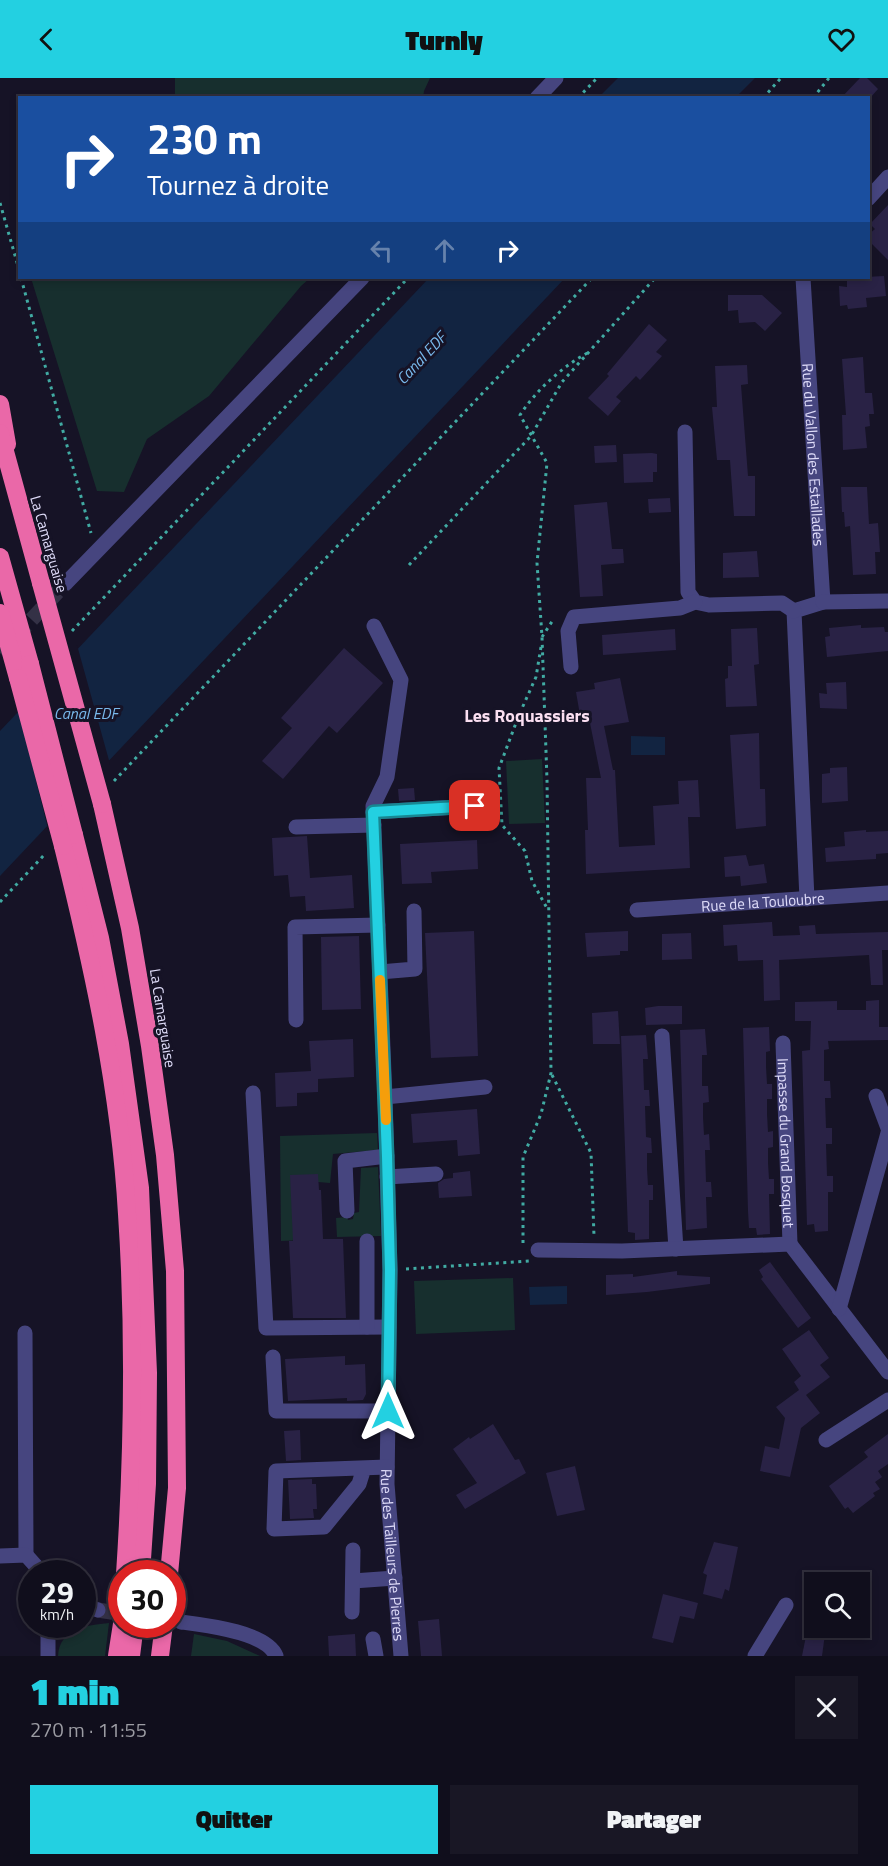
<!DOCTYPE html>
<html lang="fr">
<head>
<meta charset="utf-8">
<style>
	body { margin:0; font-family:"Titillium Web",sans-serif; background:#191725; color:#f1f3f6; height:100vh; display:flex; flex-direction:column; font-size:22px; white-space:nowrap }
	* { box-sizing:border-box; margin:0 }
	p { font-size:20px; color:#9c9ca3 }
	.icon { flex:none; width:33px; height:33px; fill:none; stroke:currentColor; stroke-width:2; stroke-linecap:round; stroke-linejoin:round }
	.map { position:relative; height:1578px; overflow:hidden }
	.side { display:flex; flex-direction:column; background:#100e1c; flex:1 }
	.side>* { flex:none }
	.guide { position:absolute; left:18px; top:18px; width:852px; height:183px; border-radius:0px; box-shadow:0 3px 9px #0003,0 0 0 2px #302e3b; background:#1a4fa0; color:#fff; overflow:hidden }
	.tools { position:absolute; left:804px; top:1494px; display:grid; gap:12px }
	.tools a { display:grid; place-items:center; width:66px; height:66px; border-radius:0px; background:#100e1c; box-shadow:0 3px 9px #0003,0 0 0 2px #302e3b; font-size:30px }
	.speed { position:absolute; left:18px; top:1482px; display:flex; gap:12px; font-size:30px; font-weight:700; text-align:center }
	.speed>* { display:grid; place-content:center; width:78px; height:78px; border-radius:50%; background:#100e1c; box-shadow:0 3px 9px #0003,0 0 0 2px #302e3b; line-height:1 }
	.speed small { font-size:15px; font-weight:400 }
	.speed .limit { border:9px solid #d22; background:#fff; color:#111 }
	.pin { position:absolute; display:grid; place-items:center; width:51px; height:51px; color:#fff; margin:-26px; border-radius:12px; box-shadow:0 3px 9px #0006 }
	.me { position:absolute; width:66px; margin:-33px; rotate:0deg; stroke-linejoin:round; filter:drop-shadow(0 0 4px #0008) }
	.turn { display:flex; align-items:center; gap:21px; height:126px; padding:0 30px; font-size:27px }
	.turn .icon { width:78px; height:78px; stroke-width:2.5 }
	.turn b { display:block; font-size:42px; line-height:51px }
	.lanes { display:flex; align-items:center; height:57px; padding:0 30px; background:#0003; justify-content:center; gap:30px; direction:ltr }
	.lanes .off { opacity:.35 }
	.round { display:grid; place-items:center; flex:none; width:63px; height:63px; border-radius:0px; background:#191725 }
	.headline { display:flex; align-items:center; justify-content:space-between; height:102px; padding:0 30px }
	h1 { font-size:36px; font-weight:800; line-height:45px; color:#23d0e1 }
	.cta { display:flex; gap:12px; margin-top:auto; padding:12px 30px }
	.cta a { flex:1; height:69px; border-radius:0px; background:#23d0e1; color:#111; font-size:24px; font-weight:800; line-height:69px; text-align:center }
	.cta a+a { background:#191725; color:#f1f3f6 }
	header { display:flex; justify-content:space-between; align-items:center; height:78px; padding:0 30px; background:#23d0e1; color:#111; font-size:27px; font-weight:800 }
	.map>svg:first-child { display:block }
	.green { fill:#172f2e }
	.water { fill:#122441 }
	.pier { fill:#161326 }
	.building { fill:#292245 }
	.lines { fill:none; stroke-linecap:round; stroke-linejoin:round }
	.minor-tunnel { stroke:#343146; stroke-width:15; stroke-dasharray:15 8; stroke-linecap:butt }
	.path { stroke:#41aba3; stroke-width:3; stroke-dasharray:3 4.5; stroke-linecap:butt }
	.minor { stroke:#46457f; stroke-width:15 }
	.highway { stroke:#ea68a8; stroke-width:18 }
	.highway-bridge { stroke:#ea68a8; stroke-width:18 }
	.route-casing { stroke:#178792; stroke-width:15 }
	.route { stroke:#23d0e1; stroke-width:10 }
	.slow { stroke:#f59e0b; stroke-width:10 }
	.labels { text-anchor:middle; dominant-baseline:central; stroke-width:6; stroke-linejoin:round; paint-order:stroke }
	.street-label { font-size:15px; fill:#e0ddfa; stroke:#161326 }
	.water-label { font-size:16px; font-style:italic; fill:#79b9ec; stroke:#161326 }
	.quarter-label { font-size:18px; font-weight:bold; fill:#fbdff1; stroke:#161326 }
</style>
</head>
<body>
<header><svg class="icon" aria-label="back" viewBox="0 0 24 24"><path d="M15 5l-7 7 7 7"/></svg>Turnly<svg class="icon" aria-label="heart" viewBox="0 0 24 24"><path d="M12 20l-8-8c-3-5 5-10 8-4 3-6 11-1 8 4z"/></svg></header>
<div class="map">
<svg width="888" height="1578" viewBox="0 0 888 1578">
	<rect width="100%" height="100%" fill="#161326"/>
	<!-- green -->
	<g class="green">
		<polygon points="175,0 430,0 424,13 423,20 175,19"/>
		<polygon points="31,200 310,200 301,208 209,318 147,361 124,414 97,413"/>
		<polygon points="542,681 545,745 509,746 506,683"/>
		<polygon points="377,1055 378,1072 333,1076 330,1105 318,1104 318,1096 303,1162 281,1163 280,1058"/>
		<polygon points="378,1089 381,1158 337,1159 336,1140 347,1139 348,1142 353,1141 354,1135 359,1134 361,1090"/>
		<polygon points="513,1200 515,1252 416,1256 414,1203"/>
		<path d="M 109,1545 L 105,1578 L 58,1578 C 59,1551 87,1547 109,1545 Z"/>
		<polygon points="194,1556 227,1563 260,1578 191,1578"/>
	</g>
	<!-- water -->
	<g class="water">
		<polygon points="618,0 755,0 736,19 599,19"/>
		<polygon points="429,200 565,200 0,798 0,653"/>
		<polygon points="631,658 665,659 665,677 631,677"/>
		<polygon points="567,1208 567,1226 530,1227 529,1209"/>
	</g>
	<!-- pier -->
	<polygon class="pier" points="77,567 110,686 48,751 18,630"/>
	<!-- building -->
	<g class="building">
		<polygon points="860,0 867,0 878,11 870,20 841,20"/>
		<polygon points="888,127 888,182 868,162 868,157 875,151 870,146"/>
		<polygon points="884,198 886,218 866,220 867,229 848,231 847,227 840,228 839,208 847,209 847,200"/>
		<polygon points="728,217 762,217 782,235 765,253 755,244 739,245 738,232 728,233"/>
		<polygon points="649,246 667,262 656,274 662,278 640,302 636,298 616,319 621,323 608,338 588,320 609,298 607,296"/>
		<polygon points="863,279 865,315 872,315 874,336 869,336 870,348 865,349 867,370 843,372 842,337 846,337 842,281"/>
		<polygon points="747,287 748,306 741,307 748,398 755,398 755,438 734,438 730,382 717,382 712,329 717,329 715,288"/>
		<polygon points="616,367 617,384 595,385 594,368"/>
		<polygon points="652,375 657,376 657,394 653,394 653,404 624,405 623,376"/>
		<polygon points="841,409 867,409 869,446 878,445 880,474 875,474 876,496 853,497 850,448 845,449 844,434 842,434"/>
		<polygon points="670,420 671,434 649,435 648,421"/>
		<polygon points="607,424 612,471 623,471 624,485 601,487 603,518 580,519 574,427"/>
		<polygon points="757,473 759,499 723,500 723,475"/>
		<polygon points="861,547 861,550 884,549 885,554 888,554 888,573 827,579 825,559 830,558 829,550"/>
		<polygon points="757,550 759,586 754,587 757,628 726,629 725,601 728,600 728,588 732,588 731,551"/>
		<polygon points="675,551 676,572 603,577 602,557"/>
		<polygon points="344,570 383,605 337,655 329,648 283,701 262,683 292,650 281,640"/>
		<polygon points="620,600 629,644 604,648 613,692 615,692 619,769 655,767 653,728 679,726 678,703 698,702 700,739 688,739 690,790 586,796 585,752 588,752 586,700 601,700 588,635 580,637 576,614 595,611 594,605"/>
		<polygon points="846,604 847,631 820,630 819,615 827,616 826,605"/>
		<polygon points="759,655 760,711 765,711 766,748 736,751 730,657"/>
		<polygon points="847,689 848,723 822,725 822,696 830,695 830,690"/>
		<polygon points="414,710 415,722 399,723 398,711"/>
		<polygon points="866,752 866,754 888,753 888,775 876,776 876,781 826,784 825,770 845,768 844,754"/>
		<polygon points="307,758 310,800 352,797 354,830 306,833 305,818 290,819 288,797 274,798 272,760"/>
		<polygon points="477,762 478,791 431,794 432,805 402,806 400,766"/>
		<polygon points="746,777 749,788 764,786 767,805 741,808 740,798 725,799 724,779"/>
		<polygon points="772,844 773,858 800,857 799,848 815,847 816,856 888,854 888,872 882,872 883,907 871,907 869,877 779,882 780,922 764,923 763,882 738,883 737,867 724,868 723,847"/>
		<polygon points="474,853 478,978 431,980 425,855"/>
		<polygon points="628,853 628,873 620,873 620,877 587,879 585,855"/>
		<polygon points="691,855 692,881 662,882 662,856"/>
		<polygon points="359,858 361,931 322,932 321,859"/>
		<polygon points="879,922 879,949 888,949 888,962 828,963 829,971 824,972 824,1003 830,1003 831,1020 825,1020 826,1050 832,1050 832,1066 826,1066 827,1098 833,1098 833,1114 828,1114 828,1153 815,1154 814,1146 807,1147 802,973 810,972 811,943 795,943 795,924 837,923 837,932 866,932 866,923"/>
		<polygon points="658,928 682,928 682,946 646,947 645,930"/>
		<polygon points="618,933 620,966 593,966 592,935"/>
		<polygon points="769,949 770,973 766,974 766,989 767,1006 772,1006 772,1021 767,1021 767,1036 768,1054 773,1053 773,1069 768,1070 768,1085 769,1101 774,1101 774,1116 769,1116 770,1156 757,1157 756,1150 749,1150 748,1133 743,950"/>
		<polygon points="705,951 707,977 702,977 702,1008 708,1008 709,1024 703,1025 703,1039 704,1057 709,1056 710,1072 705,1072 706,1104 711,1104 712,1119 706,1119 707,1150 686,1152 680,952"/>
		<polygon points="646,957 648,981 643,981 644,1012 649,1012 650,1028 645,1028 646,1059 651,1060 652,1075 647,1075 647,1091 648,1107 653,1107 653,1122 649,1122 649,1161 635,1162 635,1155 628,1154 621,958"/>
		<polygon points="353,961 354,999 318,1001 318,1014 297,1015 297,1028 276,1029 275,995 311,993 309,963"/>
		<polygon points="477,1031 480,1076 458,1078 457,1062 413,1065 411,1036"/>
		<polygon points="470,1093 472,1118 439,1120 438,1105 444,1101 453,1100 453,1095"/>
		<polygon points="318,1096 319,1112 321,1112 323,1161 343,1161 346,1240 293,1240 289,1163 293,1163 290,1097"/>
		<polygon points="770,1184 811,1240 798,1250 761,1201 763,1199 759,1192"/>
		<polygon points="677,1193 677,1197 710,1199 710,1206 647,1214 606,1217 606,1197 633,1196 633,1199"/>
		<polygon points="809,1252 829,1280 820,1287 830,1299 806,1317 820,1335 801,1350 790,1399 760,1393 765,1368 779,1371 785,1340 776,1329 799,1312 794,1304 801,1298 782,1271"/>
		<polygon points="345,1278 345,1287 365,1286 366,1316 363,1322 347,1323 347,1320 288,1323 285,1281"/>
		<polygon points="493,1346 515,1382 519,1381 526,1395 465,1431 456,1417 477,1405 453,1371 469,1359 470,1361"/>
		<polygon points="300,1352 301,1382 286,1383 284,1353"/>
		<polygon points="888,1356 888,1386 878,1393 882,1399 875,1404 880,1411 873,1415 875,1418 853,1435 848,1429 845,1431 829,1408 868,1379 864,1374"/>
		<polygon points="575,1388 585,1432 557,1438 546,1395"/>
		<polygon points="312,1401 312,1406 316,1406 317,1431 313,1431 314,1440 290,1441 288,1402"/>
		<polygon points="714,1464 738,1469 729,1513 725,1511 722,1521 703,1516 707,1497 703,1495"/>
		<polygon points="663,1516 698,1525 694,1541 680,1538 673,1565 652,1560"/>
		<polygon points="439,1541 442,1578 421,1578 418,1543"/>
		<polygon points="807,1553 825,1556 822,1578 802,1578"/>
		<polygon points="355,1556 356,1578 329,1578 328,1558"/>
	</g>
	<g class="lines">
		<!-- minor-tunnel -->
		<g class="minor-tunnel">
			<polyline points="0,575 66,505"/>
			<polyline points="98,1532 122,1536"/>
		</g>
		<!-- path -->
		<g class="path">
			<polyline points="578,20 597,0"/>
			<polyline points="763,20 781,0"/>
			<polyline points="813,20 829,0"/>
			<polyline points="0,125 20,195"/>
			<polyline points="21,200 91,455"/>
			<polyline points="409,487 531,358 562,304 655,200"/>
			<polyline points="72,553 408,200"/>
			<polyline points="542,559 553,542"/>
			<polyline points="541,569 536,599 519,637 499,690 502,747 525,773 532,803 548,832"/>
			<polyline points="114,703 592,200"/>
			<polyline points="0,824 46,775"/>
			<polyline points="552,997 591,1075 594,1158"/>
			<path d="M 523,1165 L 523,1079 L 541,1036 L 551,995 L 547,702 L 542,559 L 537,485 L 547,385 L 520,337 C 537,311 564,287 591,273"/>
			<polyline points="406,1191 529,1183"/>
		</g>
		<!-- minor -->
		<g class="minor">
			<polyline points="537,20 556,0"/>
			<polyline points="868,121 888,99"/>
			<path id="s1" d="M 803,200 L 823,524 L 794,533 L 807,821"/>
			<polyline points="685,354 688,514 695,524 709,527 782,525 794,533"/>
			<polyline points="66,505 362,200"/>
			<polyline points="823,524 888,523"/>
			<path id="s2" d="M 374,548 L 401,602 L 387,699 L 373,728 L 385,1019 L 390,1192 L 387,1406 L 401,1578"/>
			<polyline points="571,589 568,553 574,539 680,530 695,524"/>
			<polyline points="373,734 475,728"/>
			<polyline points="296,749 374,747"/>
			<path id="s3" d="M 637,832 L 888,815"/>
			<polyline points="380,894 415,891 414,833"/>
			<polyline points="296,942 295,849 378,847"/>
			<polyline points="662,958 676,1171"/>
			<path id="s4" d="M 783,965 L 790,1166"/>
			<polyline points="253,1015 266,1250 389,1249"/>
			<polyline points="876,1018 888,1050"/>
			<polyline points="385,1019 485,1009"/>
			<polyline points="387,1099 436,1096"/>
			<polyline points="347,1133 345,1083 387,1078"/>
			<polyline points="367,1163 367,1249"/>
			<polyline points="538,1172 622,1173 790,1166 888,1294"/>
			<polyline points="839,1231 888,1055"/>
			<polyline points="25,1255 26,1477"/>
			<polyline points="273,1279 276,1333 388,1333"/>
			<polyline points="826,1362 888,1322"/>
			<polyline points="364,1390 359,1406 324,1449 274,1451 276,1393 387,1389"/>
			<polyline points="0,1478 26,1477 43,1496"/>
			<polyline points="353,1503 395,1500"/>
			<polyline points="82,1526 98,1532"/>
			<polyline points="352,1534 353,1472"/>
			<path d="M 181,1544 C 204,1547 267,1554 276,1578"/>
			<polyline points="373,1561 376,1578"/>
			<polyline points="48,1578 48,1556 53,1546"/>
			<polyline points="755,1578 786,1527"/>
		</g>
		<!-- highway -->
		<g class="highway">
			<polyline points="0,326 7,366"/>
			<polyline points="0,355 41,505"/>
			<polyline points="0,479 30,586"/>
			<polyline points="0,535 18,600"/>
			<polyline points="102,726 130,850 150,968 165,1077 175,1193 177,1410 169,1496"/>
			<polyline points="74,757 100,860 120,966 140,1110 148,1295 147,1406 141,1496"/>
			<path d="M 63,768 C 93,889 120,1012 127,1136 C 135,1256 133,1376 125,1496"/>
			<polyline points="117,1578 122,1546"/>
			<polyline points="131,1578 135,1546"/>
			<polyline points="160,1578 164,1546"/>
		</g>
		<!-- highway-bridge -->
		<g class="highway-bridge">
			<polyline points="41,505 102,726"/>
			<polyline points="30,586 74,757"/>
			<polyline points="18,600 63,768"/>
		</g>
	</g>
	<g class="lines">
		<!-- route casing -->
		<g class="route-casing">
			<polyline id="route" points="388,1333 390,1192 387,1078 373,734 475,728"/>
		</g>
		<!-- route -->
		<use href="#route" class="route"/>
		<!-- slow -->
		<polyline class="slow" points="380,902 386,1042"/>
	</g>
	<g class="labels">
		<!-- street labels -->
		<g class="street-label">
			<text stroke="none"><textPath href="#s1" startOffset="177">Rue du Vallon des Estaillades</textPath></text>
			<text transform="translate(49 466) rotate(74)">La Camarguaise</text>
			<text stroke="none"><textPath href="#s3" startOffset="126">Rue de la Touloubre</textPath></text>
			<text transform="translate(163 940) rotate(81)">La Camarguaise</text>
			<text stroke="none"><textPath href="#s4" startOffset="100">Impasse du Grand Bosquet</textPath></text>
			<text stroke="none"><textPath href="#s2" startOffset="940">Rue des Tailleurs de Pierres</textPath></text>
		</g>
		<!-- water labels -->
		<g class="water-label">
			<text transform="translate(421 280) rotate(-47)">Canal EDF</text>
			<text x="86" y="635">Canal EDF</text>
		</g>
		<!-- quarter labels -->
		<g class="quarter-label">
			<text x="527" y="637">Les Roquassiers</text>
		</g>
	</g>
</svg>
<div class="tools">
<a><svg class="icon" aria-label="search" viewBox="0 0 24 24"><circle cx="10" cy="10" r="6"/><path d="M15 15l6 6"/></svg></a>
</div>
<div class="speed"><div>29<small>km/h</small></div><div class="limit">30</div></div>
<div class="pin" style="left:475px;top:728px;background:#d93025"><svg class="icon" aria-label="arrive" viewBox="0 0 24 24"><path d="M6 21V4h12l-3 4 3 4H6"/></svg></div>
<svg class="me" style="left:388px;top:1333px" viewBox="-20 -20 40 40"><path d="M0-17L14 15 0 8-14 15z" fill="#23d0e1" stroke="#fff" stroke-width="4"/></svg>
<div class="guide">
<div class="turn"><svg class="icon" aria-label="right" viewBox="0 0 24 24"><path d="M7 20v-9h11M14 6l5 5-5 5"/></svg><div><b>230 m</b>Tournez à droite</div></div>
<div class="lanes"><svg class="icon off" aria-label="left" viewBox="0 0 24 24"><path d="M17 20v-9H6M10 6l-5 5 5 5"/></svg><svg class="icon off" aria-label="ahead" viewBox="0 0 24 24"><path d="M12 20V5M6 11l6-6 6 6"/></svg><svg class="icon" aria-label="right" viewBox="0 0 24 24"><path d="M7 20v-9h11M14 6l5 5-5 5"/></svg></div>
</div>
</div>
<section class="side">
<div class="headline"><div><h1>1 min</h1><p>270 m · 11:55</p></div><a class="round"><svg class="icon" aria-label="close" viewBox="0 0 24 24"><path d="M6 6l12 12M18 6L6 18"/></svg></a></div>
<div class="cta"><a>Quitter</a><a>Partager</a></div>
</section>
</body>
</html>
